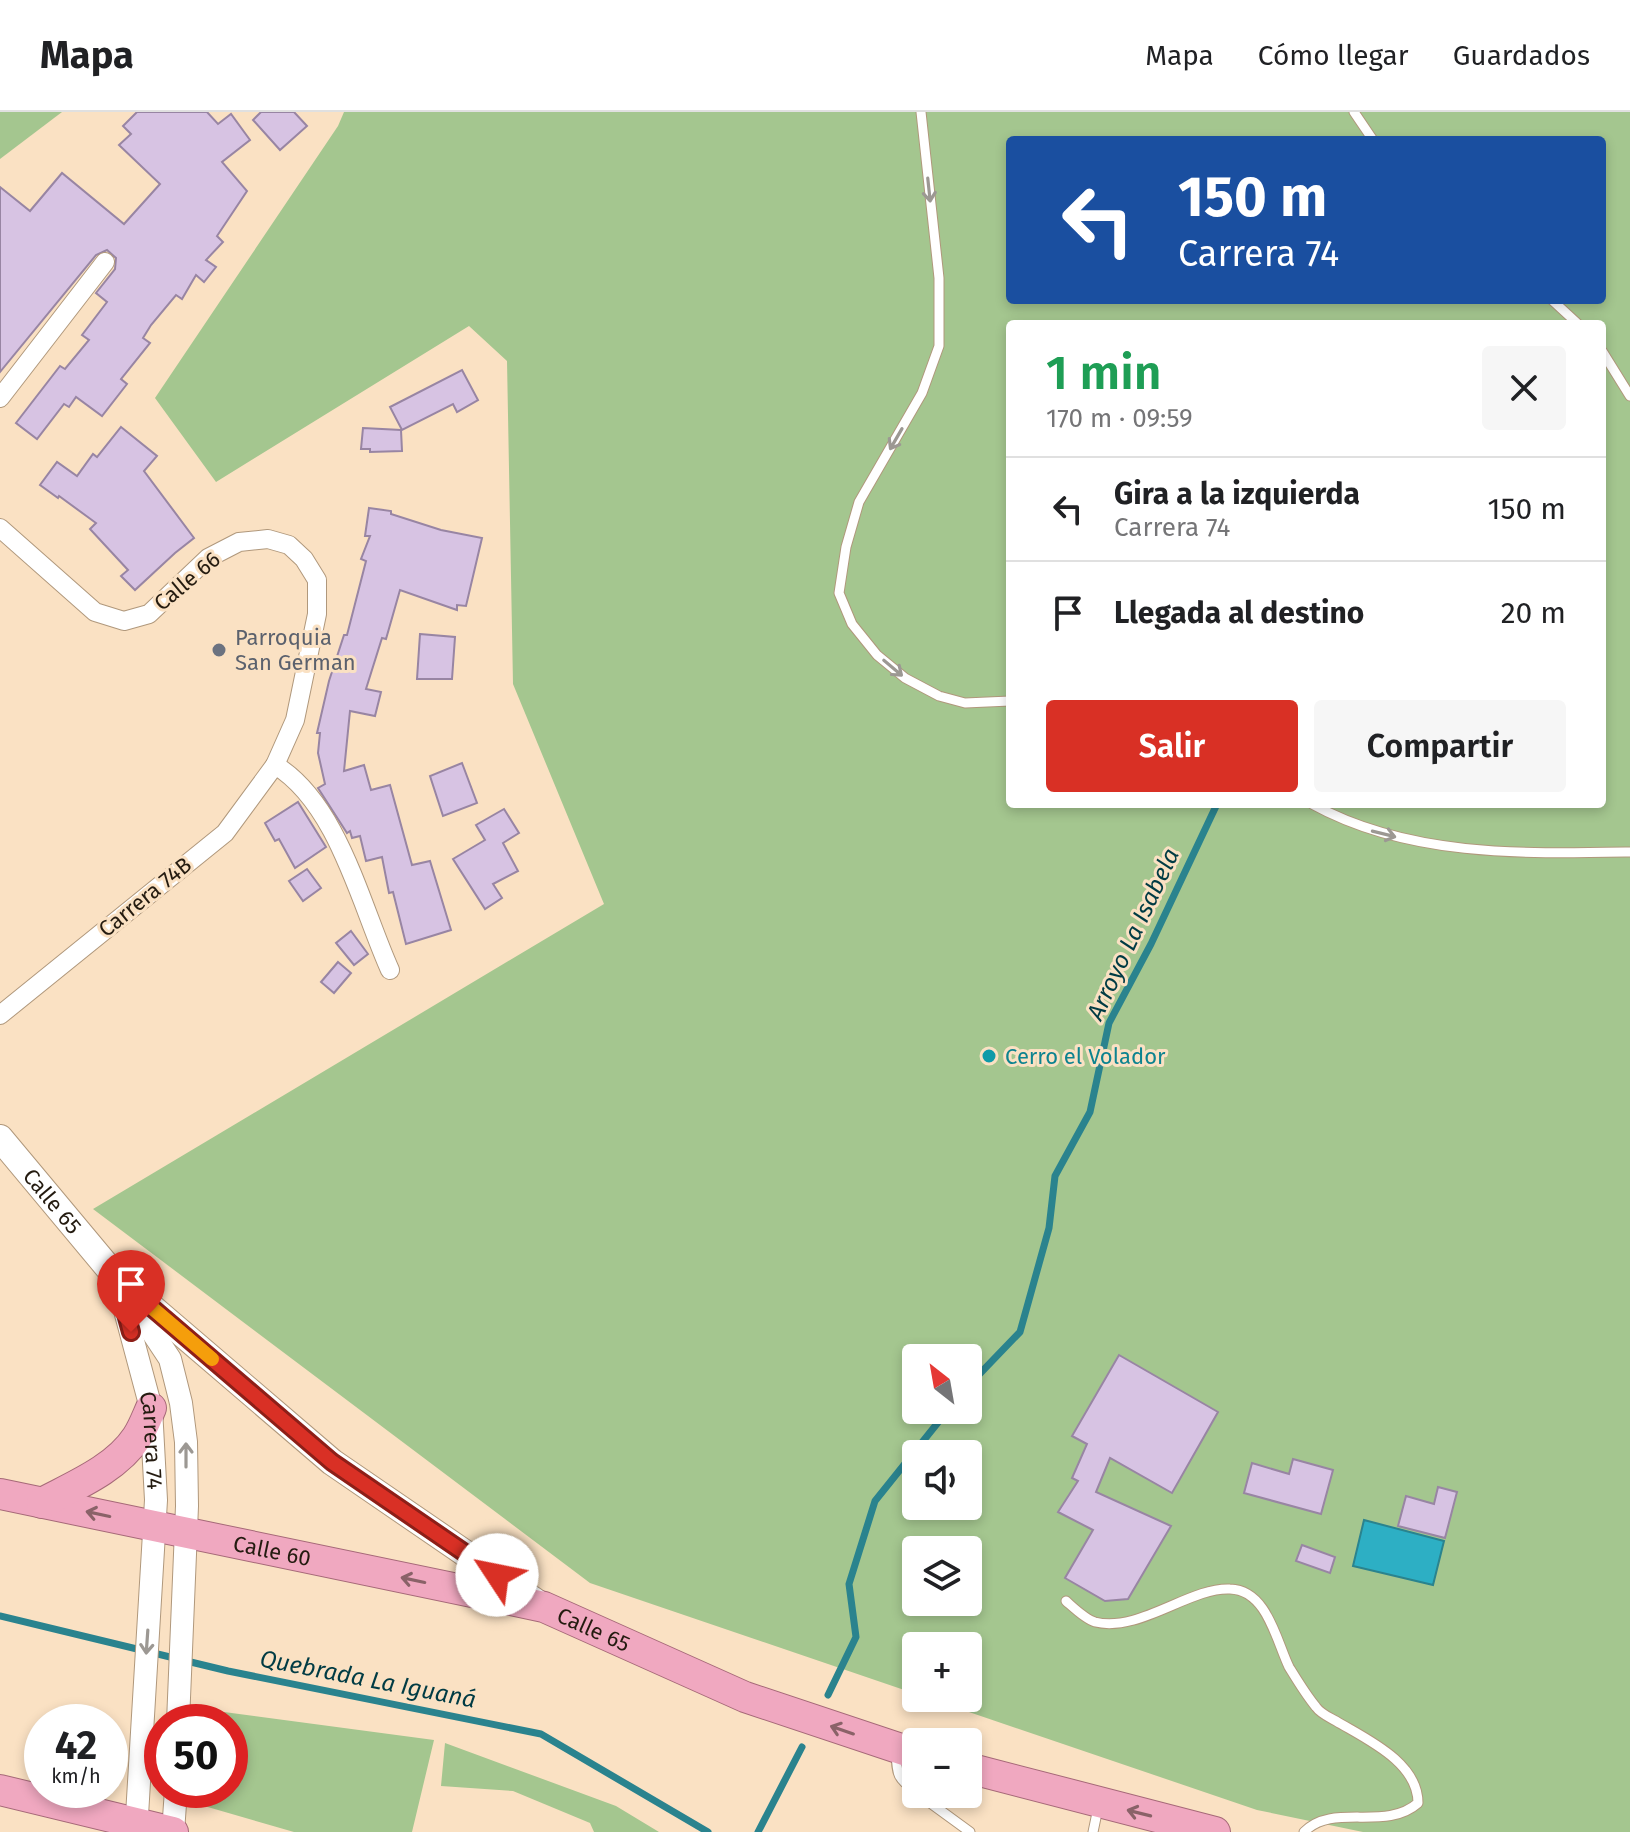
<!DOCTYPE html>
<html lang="es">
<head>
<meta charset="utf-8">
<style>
	body { margin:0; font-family:"Fira Sans",sans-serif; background:#f6f6f6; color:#202124; height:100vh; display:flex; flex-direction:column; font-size:30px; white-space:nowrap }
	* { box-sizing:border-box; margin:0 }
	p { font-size:26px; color:#757577 }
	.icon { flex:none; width:44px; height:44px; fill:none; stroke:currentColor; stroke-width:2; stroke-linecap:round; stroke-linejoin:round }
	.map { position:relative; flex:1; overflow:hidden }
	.sheet { position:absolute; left:1006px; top:208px; width:600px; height:488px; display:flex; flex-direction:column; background:#fff; border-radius:8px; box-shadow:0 4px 12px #0003 }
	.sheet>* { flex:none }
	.top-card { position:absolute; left:1006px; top:24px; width:600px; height:168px; border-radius:8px; box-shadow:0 4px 12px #0003; background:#1a4fa0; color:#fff; overflow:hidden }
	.needle { width:52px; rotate:329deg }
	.controls { position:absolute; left:902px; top:1232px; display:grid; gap:16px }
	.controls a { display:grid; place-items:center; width:80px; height:80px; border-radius:8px; background:#fff; box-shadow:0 4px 12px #0003; font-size:40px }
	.speed { position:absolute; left:24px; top:1592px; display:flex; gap:16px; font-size:40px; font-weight:700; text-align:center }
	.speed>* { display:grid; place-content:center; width:104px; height:104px; border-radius:50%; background:#fff; box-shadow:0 4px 12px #0003; line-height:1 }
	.speed small { font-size:20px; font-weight:400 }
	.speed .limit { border:12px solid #d22; background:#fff; color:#111 }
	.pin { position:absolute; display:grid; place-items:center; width:68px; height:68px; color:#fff; margin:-82px -34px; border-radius:50% 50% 50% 0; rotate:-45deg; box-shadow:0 0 8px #0007 }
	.pin .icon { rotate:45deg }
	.me { position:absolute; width:88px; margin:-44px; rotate:304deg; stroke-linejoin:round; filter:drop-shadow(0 0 6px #0008) }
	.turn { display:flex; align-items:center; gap:28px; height:168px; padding:0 40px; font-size:36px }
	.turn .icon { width:104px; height:104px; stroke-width:2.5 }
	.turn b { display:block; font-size:56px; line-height:68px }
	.round { display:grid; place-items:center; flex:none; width:84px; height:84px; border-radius:8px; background:#f6f6f6 }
	.overview { display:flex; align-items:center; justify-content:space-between; height:136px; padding:0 40px }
	h1 { font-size:48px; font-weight:600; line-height:60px; color:#1e9e55 }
	.action { display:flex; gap:16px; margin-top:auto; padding:16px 40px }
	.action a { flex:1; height:92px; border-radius:8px; background:#d93025; color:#fff; font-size:32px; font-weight:600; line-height:92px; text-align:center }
	.action a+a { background:#f6f6f6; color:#202124 }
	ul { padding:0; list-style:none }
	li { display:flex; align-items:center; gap:24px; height:104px; padding:0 40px; border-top:2px solid #e0e0e0 }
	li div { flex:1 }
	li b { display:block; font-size:30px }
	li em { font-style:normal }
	header { display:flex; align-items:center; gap:48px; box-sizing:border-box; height:112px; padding:0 40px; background:#fff; border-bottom:2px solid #e0e0e0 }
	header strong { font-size:38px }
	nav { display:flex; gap:44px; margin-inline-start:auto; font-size:28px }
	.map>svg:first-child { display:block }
	.green { fill:#a4c68f; fill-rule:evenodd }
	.water { fill:#2dafc4; stroke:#2a838e; stroke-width:2 }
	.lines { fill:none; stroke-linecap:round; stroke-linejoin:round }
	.stream { stroke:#2a838e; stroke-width:7 }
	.building { fill:#d7c3e3; stroke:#9885a3; stroke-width:2 }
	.service-casing { stroke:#b0987c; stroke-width:11 }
	.minor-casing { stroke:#b0987c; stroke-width:20 }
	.tertiary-casing { stroke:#b0987c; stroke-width:24 }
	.secondary-casing { stroke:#b0987c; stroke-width:28 }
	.trunk-casing { stroke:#a66978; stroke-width:32 }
	.service { stroke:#fff; stroke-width:9 }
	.minor { stroke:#fff; stroke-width:18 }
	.tertiary { stroke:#fff; stroke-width:22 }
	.secondary { stroke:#fff; stroke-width:26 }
	.trunk { stroke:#f0a8c0; stroke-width:30 }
	.oneway { stroke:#9c9893 }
	.oneway2 { stroke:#8a6268 }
	.route-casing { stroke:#8d1f18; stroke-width:20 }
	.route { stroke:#d93025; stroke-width:14 }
	.slow { stroke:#f59e0b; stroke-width:14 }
	.worship-dot { fill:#6b7280; stroke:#fae1c3; stroke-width:3 }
	.culture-dot { fill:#0f9aa8; stroke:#fae1c3; stroke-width:3 }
	.labels { text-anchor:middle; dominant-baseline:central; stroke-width:6; stroke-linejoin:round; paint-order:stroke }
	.street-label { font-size:22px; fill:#241b10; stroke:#fae1c3 }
	.worship-label { font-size:22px; fill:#5b616d; stroke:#fae1c3; text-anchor:start }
	.culture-label { font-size:22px; fill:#0d838f; stroke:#fae1c3; text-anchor:start }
	.water-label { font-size:24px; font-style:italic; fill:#003b44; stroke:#fae1c3 }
</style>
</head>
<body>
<header>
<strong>Mapa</strong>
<nav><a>Mapa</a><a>Cómo llegar</a><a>Guardados</a></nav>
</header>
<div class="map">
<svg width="1630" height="1720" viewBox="0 0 1630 1720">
	<rect width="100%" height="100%" fill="#fae1c3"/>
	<!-- green -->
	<g class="green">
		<polygon points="0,0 62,0 0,47"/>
		<path d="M 344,0 L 1630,0 L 1630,1720 L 1363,1720 L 1257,1698 L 928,1586 L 968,1586 L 968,1534 L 916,1534 L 916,1582 L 590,1471 L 93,1097 L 604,792 L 513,572 L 507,249 L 469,214 L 216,370 L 155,286 L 338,14 ZM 1010,28 L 1602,28 L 1602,188 L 1010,188 ZM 1010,212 L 1602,212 L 1602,692 L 1010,692 ZM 916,1246 L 968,1246 L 968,1298 L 916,1298 ZM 916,1342 L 968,1342 L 968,1394 L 916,1394 ZM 916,1438 L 968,1438 L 968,1490 L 916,1490 Z"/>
		<polygon points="194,1596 434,1628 412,1720 294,1720 187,1689 187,1678 230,1678 230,1610 193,1610"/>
		<polygon points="445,1631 616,1694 659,1720 594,1720 590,1711 513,1679 441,1674"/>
	</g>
	<!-- water -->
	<polygon class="water" points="1364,1408 1444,1429 1433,1473 1353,1454"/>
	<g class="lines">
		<!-- stream -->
		<g class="stream">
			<polyline points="968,1274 1020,1220 1049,1116 1055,1064 1090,1000 1109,911 1151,832 1217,692"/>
			<polyline points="0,1504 228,1559 541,1622 708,1720"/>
			<polyline points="828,1583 856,1525 849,1472 875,1389 948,1298"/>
			<polyline points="758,1720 802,1635"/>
		</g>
	</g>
	<!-- building -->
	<g class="building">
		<polygon points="137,0 207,0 218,12 231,2 250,28 222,50 247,79 217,124 223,130 206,148 216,155 204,170 196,163 182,187 176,183 151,213 143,226 150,231 121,267 127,272 102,304 76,285 69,295 64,292 37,327 16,311 60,254 65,257 89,228 82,223 107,190 96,181 115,157 116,146 107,138 96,143 0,260 0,75 30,99 62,61 124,112 160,72 119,33 131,22 123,14"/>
		<polygon points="261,0 294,0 307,14 280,38 253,8"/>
		<polygon points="462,258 478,288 457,300 453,292 402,318 390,295"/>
		<polygon points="121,315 157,344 144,359 194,426 175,441 135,478 121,464 128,458 90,417 96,411 59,384 58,386 40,373 57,350 77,364 93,342 97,345"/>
		<polygon points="363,316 401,318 402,339 370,340 370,337 361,337"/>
		<polygon points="369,396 391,399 391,402 441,418 482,426 466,494 457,493 457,498 400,478 386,527 382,526 366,577 381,580 375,604 350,599 344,659 364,653 371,678 390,673 412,753 430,749 451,818 406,832 393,780 389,781 382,745 366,749 360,724 352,726 350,719 347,721 318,676 325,672 318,641 320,621 317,621 329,569 344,523 347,523 366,449 361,447 370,424 365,424"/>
		<polygon points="420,522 455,525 452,567 417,567"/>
		<polygon points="462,651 477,691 443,704 430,664"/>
		<polygon points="298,690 326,735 295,756 279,727 275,729 265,711"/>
		<polygon points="504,697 519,721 503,731 518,759 493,772 502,786 485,797 453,747 485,728 476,713"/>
		<polygon points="307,757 321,776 303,789 289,769"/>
		<polygon points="351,819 368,842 354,853 336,831"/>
		<polygon points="338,850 351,861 334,881 321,870"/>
		<polygon points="1119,1243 1218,1300 1172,1381 1110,1346 1096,1380 1171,1414 1128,1487 1105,1489 1065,1466 1093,1418 1058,1400 1078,1369 1072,1366 1087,1332 1072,1324"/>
		<polygon points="1293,1347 1333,1358 1321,1402 1244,1381 1252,1351 1289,1362"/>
		<polygon points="1438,1375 1457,1380 1445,1426 1398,1414 1406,1384 1434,1392"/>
		<polygon points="1302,1433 1335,1445 1330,1461 1296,1449"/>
	</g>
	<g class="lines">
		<!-- service casing -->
		<g class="service-casing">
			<g id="service">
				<polyline points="921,0 939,166 939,234 922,281 859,390 846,435 839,481 852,512 877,543 905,566 939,584 965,591 1010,589"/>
				<polyline points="1354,0 1373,28"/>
				<polyline points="1552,188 1578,212"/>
				<polyline points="1602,239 1630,284"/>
				<path d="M 1312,692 C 1408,745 1524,742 1630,740"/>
				<path d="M 1066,1489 C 1074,1496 1085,1507 1095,1510 C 1139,1521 1190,1475 1230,1477 C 1267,1478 1276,1528 1289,1555 C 1297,1568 1306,1583 1316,1595 C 1321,1602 1329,1605 1336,1609 C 1366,1627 1418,1650 1418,1691 C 1385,1720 1333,1690 1304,1720"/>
				<path d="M 896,1640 C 897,1663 897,1666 916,1680"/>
				<polyline points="918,1682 970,1720"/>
				<polyline points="1093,1720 1098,1696"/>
			</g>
		</g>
		<!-- minor casing -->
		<g class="minor-casing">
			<g id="minor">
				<polyline points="0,286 105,150"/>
				<polyline points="0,416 95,500 124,509 149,502 208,446 239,430 268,427 289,433 304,447 317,468 317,502 295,608 275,653 225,721 0,903"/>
				<path d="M 275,653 C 338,691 361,794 390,858"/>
			</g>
		</g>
		<!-- tertiary casing -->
		<g class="tertiary-casing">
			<g id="tertiary">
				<path id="s1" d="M 116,1165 L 151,1296 L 156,1388 L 136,1720"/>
				<polyline points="127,1182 170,1247 181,1291 186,1330 187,1394 178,1610"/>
				<polyline points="173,1720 176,1678"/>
			</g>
		</g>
		<!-- secondary casing -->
		<g class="secondary-casing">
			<g id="secondary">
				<path id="s2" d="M 0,1026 L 116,1165 L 332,1350 L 539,1492"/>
			</g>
		</g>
		<!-- trunk casing -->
		<g class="trunk-casing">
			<g id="trunk">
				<path id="s3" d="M 0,1382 L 544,1495 L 745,1585 L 916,1642"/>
				<path d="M 42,1391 C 74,1374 116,1357 137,1325 C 143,1316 147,1305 151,1296"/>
				<polyline points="968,1656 1215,1720"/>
				<polyline points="0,1678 173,1720"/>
			</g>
		</g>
		<!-- service -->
		<use href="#service" class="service"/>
		<!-- minor -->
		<use href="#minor" class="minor"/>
		<!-- tertiary -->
		<use href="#tertiary" class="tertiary"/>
		<!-- secondary -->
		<use href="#secondary" class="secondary"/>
		<!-- trunk -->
		<use href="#trunk" class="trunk"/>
	</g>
	<!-- one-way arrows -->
	<defs><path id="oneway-shaft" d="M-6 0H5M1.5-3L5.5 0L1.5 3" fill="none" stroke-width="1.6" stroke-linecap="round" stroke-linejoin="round" transform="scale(2)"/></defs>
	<g class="oneway">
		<use href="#oneway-shaft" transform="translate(929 78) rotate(84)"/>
		<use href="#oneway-shaft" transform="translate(896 327) rotate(120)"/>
		<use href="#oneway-shaft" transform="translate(893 556) rotate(40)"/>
		<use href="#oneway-shaft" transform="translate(1384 722) rotate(14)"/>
		<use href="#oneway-shaft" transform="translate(186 1343) rotate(-90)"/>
		<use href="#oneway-shaft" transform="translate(147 1530) rotate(94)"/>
	</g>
	<g class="oneway2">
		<use href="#oneway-shaft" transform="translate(98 1402) rotate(-168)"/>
		<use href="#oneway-shaft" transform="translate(413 1468) rotate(-168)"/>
		<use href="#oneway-shaft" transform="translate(842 1618) rotate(-161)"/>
		<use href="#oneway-shaft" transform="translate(1139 1701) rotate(-166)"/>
	</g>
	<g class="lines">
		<!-- route casing -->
		<g class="route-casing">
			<polyline id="route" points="131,1220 116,1165 332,1350 497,1463"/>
		</g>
		<!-- route -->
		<use href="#route" class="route"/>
		<!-- slow -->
		<polyline class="slow" points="130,1177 212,1247"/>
	</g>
	<!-- markers -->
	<circle class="worship-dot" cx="219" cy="538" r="8"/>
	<circle class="culture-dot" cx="989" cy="944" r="8"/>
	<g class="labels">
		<!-- street labels -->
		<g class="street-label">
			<text transform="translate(187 469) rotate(-40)">Calle 66</text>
			<text transform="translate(145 785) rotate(-39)">Carrera 74B</text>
			<text stroke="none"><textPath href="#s2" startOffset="82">Calle 65</textPath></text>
			<text stroke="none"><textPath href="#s1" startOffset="168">Carrera 74</textPath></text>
			<text stroke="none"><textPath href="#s3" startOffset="278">Calle 60</textPath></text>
			<text stroke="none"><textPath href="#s3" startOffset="610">Calle 65</textPath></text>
		</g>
		<!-- worship labels -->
		<g class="worship-label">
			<text x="235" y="525">Parroquia<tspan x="235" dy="25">San German</tspan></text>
		</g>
		<!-- culture labels -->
		<g class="culture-label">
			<text x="1005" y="944">Cerro el Volador</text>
		</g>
		<!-- water labels -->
		<g class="water-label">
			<text transform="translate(1133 822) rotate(-65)">Arroyo La Isabela</text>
			<text transform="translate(368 1567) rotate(11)">Quebrada La Iguaná</text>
		</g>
	</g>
</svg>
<div class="controls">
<a><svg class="needle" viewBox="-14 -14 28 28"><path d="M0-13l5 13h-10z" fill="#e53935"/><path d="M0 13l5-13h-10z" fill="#757577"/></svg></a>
<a><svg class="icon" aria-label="sound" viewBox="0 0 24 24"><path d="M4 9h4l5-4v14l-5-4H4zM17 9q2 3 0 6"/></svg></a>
<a><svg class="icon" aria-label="layers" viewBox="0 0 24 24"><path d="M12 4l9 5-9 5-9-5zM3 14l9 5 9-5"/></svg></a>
<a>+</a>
<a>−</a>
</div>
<div class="speed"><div>42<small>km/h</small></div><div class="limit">50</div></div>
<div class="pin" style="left:131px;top:1220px;background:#d93025"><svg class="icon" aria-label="arrive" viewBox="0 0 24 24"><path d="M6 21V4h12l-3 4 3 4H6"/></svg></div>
<svg class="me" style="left:497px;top:1463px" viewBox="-20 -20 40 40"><circle r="19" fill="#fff"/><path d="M0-13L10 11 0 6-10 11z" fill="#d93025"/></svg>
<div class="top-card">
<div class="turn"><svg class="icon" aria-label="left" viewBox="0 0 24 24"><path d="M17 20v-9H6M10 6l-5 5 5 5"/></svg><div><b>150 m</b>Carrera 74</div></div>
</div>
<section class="sheet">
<div class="overview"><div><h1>1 min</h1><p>170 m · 09:59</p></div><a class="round"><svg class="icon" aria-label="close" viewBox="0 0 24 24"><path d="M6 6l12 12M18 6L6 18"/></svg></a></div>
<ul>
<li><svg class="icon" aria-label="left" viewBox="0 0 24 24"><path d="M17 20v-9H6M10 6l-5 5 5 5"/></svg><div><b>Gira a la izquierda</b><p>Carrera 74</p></div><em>150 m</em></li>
<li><svg class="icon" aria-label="arrive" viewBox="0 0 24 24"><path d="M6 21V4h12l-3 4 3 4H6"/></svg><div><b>Llegada al destino</b></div><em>20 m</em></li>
</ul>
<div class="action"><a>Salir</a><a>Compartir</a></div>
</section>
</div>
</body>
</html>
